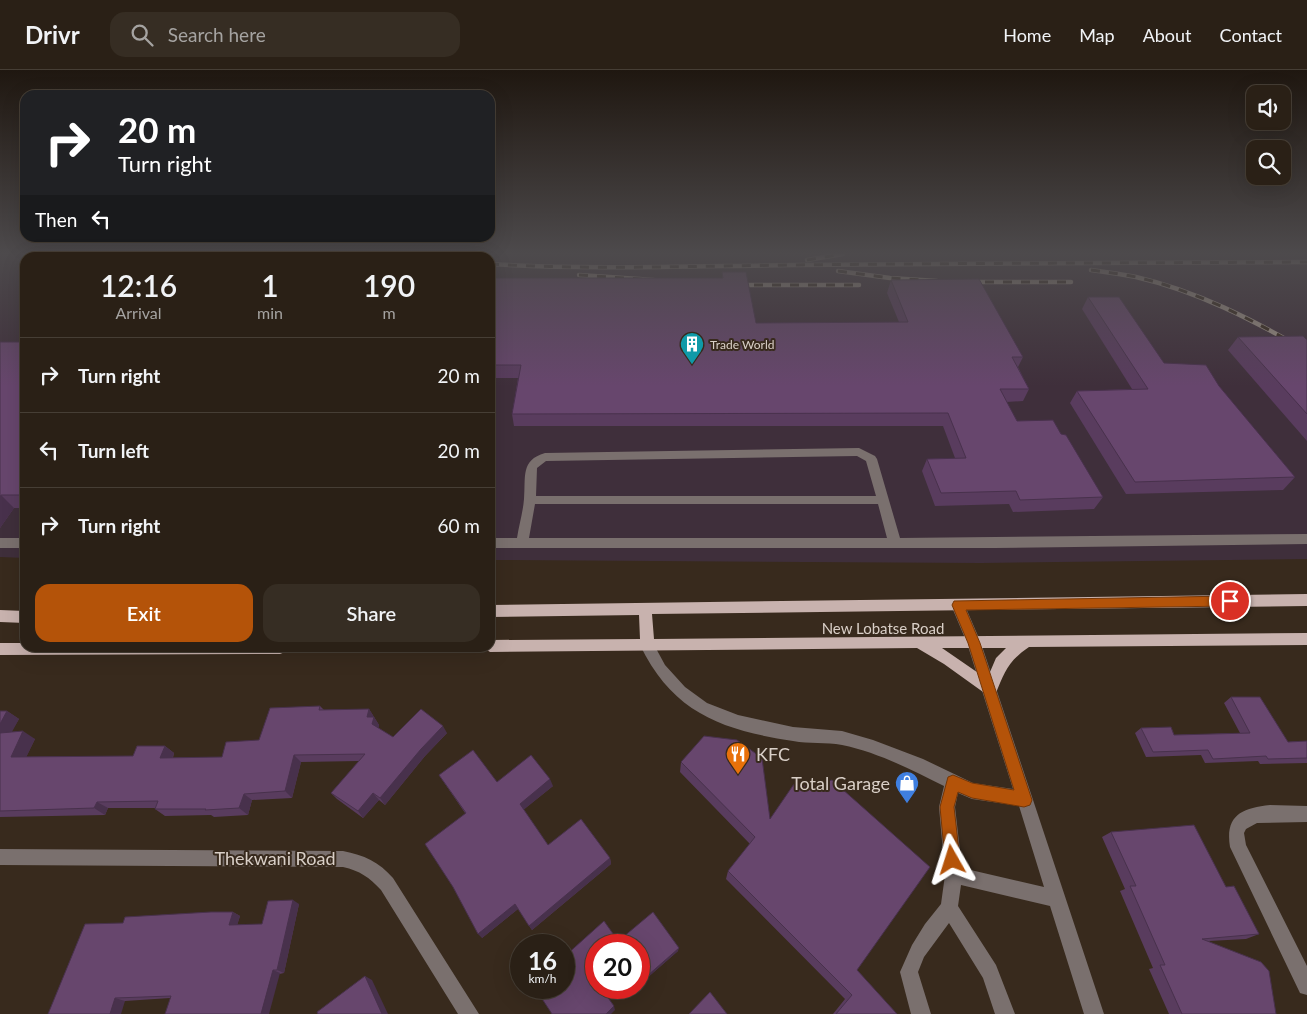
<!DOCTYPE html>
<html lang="en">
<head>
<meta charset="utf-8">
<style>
	body { margin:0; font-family:Lato,sans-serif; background:#362d23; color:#f1f3f6; height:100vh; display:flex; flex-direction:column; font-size:19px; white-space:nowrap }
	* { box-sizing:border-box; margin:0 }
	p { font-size:16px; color:#a5a3a1 }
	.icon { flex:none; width:28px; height:28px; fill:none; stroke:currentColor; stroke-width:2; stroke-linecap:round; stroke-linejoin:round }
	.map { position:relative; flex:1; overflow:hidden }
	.sheet { position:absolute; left:20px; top:182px; width:475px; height:400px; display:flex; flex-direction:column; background:#2a2016; border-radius:15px; box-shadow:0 5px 20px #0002,0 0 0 1px #463e35 }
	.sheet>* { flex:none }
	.guide { position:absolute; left:20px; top:20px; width:475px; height:152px; border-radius:15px; box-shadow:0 5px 20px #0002,0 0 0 1px #463e35; background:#202124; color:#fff; overflow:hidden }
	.controls { position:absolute; left:1246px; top:15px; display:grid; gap:10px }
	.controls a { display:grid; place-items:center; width:45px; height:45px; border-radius:10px; background:#2a2016; box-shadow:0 5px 20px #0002,0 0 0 1px #463e35; font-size:25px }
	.speed { position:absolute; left:510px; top:864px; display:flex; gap:10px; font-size:25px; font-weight:700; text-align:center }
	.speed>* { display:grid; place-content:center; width:65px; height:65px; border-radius:50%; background:#2a2016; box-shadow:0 5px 20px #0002,0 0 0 1px #463e35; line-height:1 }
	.speed small { font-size:12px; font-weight:400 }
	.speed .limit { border:8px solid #d22; background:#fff; color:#111 }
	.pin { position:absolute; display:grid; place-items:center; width:42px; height:42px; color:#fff; margin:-21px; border:2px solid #fff; border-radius:50%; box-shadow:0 1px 5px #0007 }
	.me { position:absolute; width:55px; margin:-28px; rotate:354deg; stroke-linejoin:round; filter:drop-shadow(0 0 4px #0008) }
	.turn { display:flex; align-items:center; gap:18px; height:105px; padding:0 15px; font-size:22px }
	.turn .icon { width:65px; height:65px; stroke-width:2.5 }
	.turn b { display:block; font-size:35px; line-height:42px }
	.then { display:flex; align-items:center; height:48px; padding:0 15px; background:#0003; gap:10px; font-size:19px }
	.eta { display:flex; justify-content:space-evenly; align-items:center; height:85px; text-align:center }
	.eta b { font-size:30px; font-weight:600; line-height:35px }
	.action { display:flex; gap:10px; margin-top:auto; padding:10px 15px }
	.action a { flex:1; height:58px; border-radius:15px; background:#b45309; color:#fff; font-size:20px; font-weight:600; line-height:58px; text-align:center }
	.action a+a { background:#362d23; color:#f1f3f6 }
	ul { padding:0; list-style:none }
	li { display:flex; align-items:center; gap:15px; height:75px; padding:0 15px; border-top:1px solid #463e35 }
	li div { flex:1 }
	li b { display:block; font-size:19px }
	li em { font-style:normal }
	header { display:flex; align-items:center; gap:30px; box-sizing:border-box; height:70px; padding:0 25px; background:#2a2016; border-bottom:1px solid #463e35 }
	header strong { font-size:24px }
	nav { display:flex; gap:28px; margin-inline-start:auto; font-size:18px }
	.search { width:350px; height:45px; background:#362d23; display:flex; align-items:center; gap:12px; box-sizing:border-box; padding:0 18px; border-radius:15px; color:#a5a3a1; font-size:19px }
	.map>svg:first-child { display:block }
	.industrial { fill:#3f2f3b }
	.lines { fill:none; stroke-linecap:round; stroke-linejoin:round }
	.minor { fill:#7a706e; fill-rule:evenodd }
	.major { fill:#c8b2ae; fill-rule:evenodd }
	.rail-casing { stroke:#a0948a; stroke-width:4.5 }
	.rail { stroke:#382a1d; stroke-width:3; stroke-dasharray:9; stroke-linecap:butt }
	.wall { fill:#593c5e }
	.shaded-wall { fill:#48314c }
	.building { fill:#67466d; stroke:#48314c }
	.route { fill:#b45309; stroke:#753606 }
	.labels { text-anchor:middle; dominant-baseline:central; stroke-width:4; stroke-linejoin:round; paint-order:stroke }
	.far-poi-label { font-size:12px; fill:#d9cfc7; stroke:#382a1d; text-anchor:start }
	.street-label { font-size:15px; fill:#d9cfc7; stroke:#382a1d }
	.near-poi-label { font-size:18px; fill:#d9cfc7; stroke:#382a1d; text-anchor:start }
	.near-street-label { font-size:18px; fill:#d9cfc7; stroke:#382a1d }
</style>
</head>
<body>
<header>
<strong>Drivr</strong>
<div class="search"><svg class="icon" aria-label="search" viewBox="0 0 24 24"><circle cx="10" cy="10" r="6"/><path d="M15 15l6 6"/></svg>Search here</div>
<nav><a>Home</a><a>Map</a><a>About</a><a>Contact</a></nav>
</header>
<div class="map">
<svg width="1307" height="944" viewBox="0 0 1307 944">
	<rect width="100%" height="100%" fill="#382a1d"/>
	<!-- industrial -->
	<polygon class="industrial" points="0,184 1307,184 1307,489 981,493 490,490 490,188 25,188 25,488 0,487"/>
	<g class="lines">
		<!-- minor -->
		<g class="minor">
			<path d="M 859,378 L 875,386 L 877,389 L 900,468 L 1307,464 L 1307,474 L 994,478 L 490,478 L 490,468 L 517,468 C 519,455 523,442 524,429 C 526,408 520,390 545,383 ZM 857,386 L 866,391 L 876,426 L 536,426 L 537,398 L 546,391 ZM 535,434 L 878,434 L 887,468 L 529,468 Z"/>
			<rect x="0" y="468" width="25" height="10"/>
			<path d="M 958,529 L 963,531 L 981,573 L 1104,944 L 1084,944 L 1050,836 L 961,815 L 958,836 L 996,895 L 1015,944 L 995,944 L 983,908 L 949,853 L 924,887 L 918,902 L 931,944 L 911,944 L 900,902 L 912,875 L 925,854 L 941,834 L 945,805 L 939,737 L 944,716 C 912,700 877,682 842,675 C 826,672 809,674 793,671 C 722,660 673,643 640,575 L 642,571 L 647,569 L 652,571 L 665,595 L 685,617 L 707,633 L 738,645 L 793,657 L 842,661 L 873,670 L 923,689 L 973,713 L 1013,719 L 967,573 L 951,535 L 953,531 ZM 958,723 L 972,729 L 1019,736 L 1044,817 L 962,798 L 955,737 Z"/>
			<path d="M 1270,735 L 1307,736 L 1307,752 L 1257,753 L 1246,759 L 1244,763 L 1246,775 L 1307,896 L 1307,925 L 1300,923 L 1230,777 C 1225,746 1241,738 1270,735 Z"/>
			<path d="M 0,779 L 343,781 C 364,785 379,792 393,808 L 479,944 L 458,944 L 381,820 C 369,807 360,801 343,797 L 0,795 Z"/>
		</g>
		<!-- major -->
		<g class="major">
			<path d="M 1307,524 L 1307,536 L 652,544 L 654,569 L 1307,563 L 1307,575 L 1029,577 C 1007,592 1005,602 995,625 L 990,627 L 944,594 L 917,578 L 490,582 L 484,578 L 490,578 L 490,570 L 640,569 L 639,545 L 490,547 L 490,535 ZM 942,578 L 1006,578 L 996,588 L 987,609 Z"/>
			<polygon points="0,540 25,541 25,553 0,552"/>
			<polygon points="0,573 25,573 25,578 287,578 285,582 280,584 0,585"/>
		</g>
		<!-- rail casing -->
		<g class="rail-casing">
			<g id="rail">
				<polyline points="401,184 415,188"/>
				<polyline points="434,184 449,188"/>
				<polyline points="807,190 843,184"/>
				<path d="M 490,194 C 591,200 692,196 794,195 C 965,193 1136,193 1307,192"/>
				<path d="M 1091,200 C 1106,202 1121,204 1136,207 C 1197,221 1253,250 1307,281"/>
				<polyline points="838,201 890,208 937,211"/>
				<polyline points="579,205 654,210"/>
				<polyline points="967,212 1071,212"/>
				<polyline points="736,215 859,215"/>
			</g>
		</g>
		<!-- rail -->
		<use href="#rail" class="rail"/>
	</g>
	<!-- wall -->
	<g class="wall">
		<polygon points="722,202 756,253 899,252 887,223 891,210 1023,287 1018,297 1029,319 1023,331 1006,332 1017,351 1061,364 1103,427 1094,439 1013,442 1009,434 935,436 922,401 927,389 955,388 943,356 514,356 512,344 518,308 490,308 490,208 722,208"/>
		<polygon points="1088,227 1164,293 1219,316 1295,407 1283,420 1126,424 1070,333 1077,321 1132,319 1082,239"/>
		<polygon points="1238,267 1307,270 1307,371 1228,280"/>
		<polygon points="0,272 25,272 25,438 14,438 0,458"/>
		<polygon points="1231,627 1288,672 1307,671 1307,693 1260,694 1258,691 1205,693 1201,685 1146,687 1135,663 1141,658 1174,665 1240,663 1224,633"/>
		<polygon points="320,636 324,640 369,639 379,655 378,658 393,667 447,663 425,686 385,735 379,730 363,748 337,729 331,723 359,691 301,692 292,728 252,730 248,745 214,747 211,745 165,746 155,739 156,738 108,738 105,745 0,747 0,641 7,641 19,649 11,662 35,669 26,687 133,686 165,676 174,683 173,688 222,687 259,670"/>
		<polygon points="681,692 770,749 857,900 897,944 833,944 845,929 726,809 728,801 750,774 680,702"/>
		<polygon points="439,705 497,712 553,716 523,740 548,775 610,788 611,794 532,860 518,839 482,868 465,743"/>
		<polygon points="1111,762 1226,817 1259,864 1246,869 1209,871 1276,944 1169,944 1149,899 1153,898 1120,821 1125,819 1102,767"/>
		<polygon points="299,834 284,903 170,928 125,931 48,944 123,853 233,842 240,846 237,855 262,854"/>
		<polygon points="622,868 678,881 647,908 639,896 639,875 625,875 622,871"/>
	</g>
	<!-- shaded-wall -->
	<g class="shaded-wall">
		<polygon points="1,425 14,438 0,458 0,427"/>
		<polygon points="369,639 374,647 367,647"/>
		<polygon points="7,641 19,649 7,671 0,667 0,654"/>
		<polygon points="374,647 379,655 378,661 372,654"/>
		<polygon points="443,656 447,663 425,686 385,735 380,728 421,679"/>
		<polygon points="23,661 35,669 23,694 11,687"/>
		<polygon points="165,676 174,683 170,695 160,688"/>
		<polygon points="294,685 301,692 292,728 285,721"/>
		<polygon points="550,709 553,716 522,741 520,734"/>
		<polygon points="373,723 379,730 363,748 358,741"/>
		<polygon points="244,724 252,730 248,745 239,738"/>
		<polygon points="97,732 108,738 105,745 94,738"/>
		<polygon points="610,788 611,794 532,860 529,856"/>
		<polygon points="293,830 299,834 284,903 277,900"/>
		<polygon points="515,834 518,839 482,868 478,864"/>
		<polygon points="233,842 240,846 236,859 229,855"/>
		<polygon points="679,878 678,881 647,908 647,906"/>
		<polygon points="273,900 280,903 269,944 261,944"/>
		<polygon points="596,900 596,905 593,907 592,904"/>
		<polygon points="365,906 372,910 388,944 382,944"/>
		<polygon points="115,928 125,931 121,944 110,944"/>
		<polygon points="614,936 615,940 611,944 606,944"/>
	</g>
	<!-- building -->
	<g class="building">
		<polygon points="722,202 746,202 756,253 908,252 891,210 979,209 1023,287 1012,287 1029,319 1000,319 1017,351 1053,350 1061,364 1066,365 1103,427 1020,430 1016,421 941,423 927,389 966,388 948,343 512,344 521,295 490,295 490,208 723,208"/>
		<polygon points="1088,227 1119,227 1164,293 1206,295 1219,316 1295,407 1135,412 1077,321 1148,319"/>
		<polygon points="1303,266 1307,270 1307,344 1238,267"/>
		<polygon points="0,272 25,272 25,425 1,425 0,427"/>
		<polygon points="1231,627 1260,627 1288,672 1307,671 1307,688 1268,689 1266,686 1213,689 1208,680 1153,682 1141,658 1171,657 1174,665 1250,663"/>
		<polygon points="320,636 319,640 369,639 367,647 374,647 372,654 393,667 421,639 443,656 421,679 380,728 373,723 358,741 331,723 365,684 294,685 285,721 244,724 239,738 205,740 206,739 155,739 158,731 97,732 94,738 0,741 0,663 23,661 11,687 133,686 137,676 165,676 160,688 222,687 226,672 259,670 270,638"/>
		<polygon points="0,641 7,641 0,654"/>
		<polygon points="704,666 737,670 762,688 770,749 794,714 810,717 832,710 930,797 857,900 897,944 836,944 852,925 728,801 755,767 681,692"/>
		<polygon points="473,680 497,712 531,685 550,709 520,734 548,775 581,749 610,788 529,856 515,834 478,864 453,817 425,774 466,743 439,705"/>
		<polygon points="1194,755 1226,817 1234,816 1259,864 1202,869 1261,892 1269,901 1276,944 1182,944 1160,895 1165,895 1130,816 1136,816 1111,762"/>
		<polygon points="293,830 277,900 273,900 261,944 165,944 171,926 115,928 110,944 48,944 85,854 123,853 125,847 211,842 233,842 229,855 262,854 268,831"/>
		<polygon points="653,842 679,878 647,906 639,894 639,875 626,875 622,868"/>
		<polygon points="604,851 621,875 596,875 596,900 592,904 596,910 596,918 601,918 614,936 606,944 552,944 535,918 564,918 564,884 565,886"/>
		<polygon points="365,906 382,944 318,944 317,942"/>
		<polygon points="710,922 727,944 689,944"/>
	</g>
	<!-- sky -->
	<linearGradient id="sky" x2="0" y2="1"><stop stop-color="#1f1710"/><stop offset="0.58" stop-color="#4d4a4c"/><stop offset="1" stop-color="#4d4a4c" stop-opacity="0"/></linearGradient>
	<rect width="1307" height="316" fill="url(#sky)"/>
	<!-- route -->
	<polygon class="route" points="1230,526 1234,528 1236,531 1234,535 1230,536 966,540 980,573 1032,730 1030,735 1024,737 972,728 958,722 954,737 960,790 958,795 952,798 947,795 945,790 940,737 948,707 953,705 972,713 1014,720 968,573 952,535 954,531"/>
	<!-- icons -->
	<defs>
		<g id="building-pin" transform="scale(1.25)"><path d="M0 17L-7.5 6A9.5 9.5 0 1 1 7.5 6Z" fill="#0f9aa8" stroke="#382a1d"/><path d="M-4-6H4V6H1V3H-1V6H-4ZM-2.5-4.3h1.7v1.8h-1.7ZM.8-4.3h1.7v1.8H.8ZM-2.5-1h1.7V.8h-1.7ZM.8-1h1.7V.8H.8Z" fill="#fff"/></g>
		<g id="restaurant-pin" transform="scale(1.25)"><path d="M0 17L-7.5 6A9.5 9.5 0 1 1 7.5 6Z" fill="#e8710a" stroke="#382a1d"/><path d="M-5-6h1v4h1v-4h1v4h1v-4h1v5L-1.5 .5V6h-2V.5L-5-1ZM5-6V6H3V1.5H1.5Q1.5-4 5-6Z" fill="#fff"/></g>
		<g id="shop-pin" transform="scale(1.25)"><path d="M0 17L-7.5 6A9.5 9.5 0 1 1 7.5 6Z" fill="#3f7fe0" stroke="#382a1d"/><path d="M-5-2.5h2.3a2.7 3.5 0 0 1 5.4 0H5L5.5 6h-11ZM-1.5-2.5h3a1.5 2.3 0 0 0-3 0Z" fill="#fff"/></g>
	</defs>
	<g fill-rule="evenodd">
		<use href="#building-pin" x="692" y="274"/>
		<use href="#restaurant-pin" x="738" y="684"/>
		<use href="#shop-pin" x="907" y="713"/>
	</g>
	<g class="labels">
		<!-- far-poi labels -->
		<g class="far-poi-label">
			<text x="710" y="274">Trade World</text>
		</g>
		<!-- street labels -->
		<g class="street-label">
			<text x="883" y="558">New Lobatse Road</text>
		</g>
		<!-- near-poi labels -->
		<g class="near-poi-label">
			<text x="756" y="684">KFC</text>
			<text x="890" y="713" text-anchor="end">Total Garage</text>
		</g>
		<!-- near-street labels -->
		<g class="near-street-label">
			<text x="275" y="788">Thekwani Road</text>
		</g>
	</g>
</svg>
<div class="controls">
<a><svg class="icon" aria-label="sound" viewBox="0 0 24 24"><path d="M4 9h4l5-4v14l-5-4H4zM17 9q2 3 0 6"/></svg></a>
<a><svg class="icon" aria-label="search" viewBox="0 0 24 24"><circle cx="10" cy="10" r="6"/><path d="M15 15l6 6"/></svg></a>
</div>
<div class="speed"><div>16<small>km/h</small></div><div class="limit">20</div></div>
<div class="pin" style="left:1230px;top:531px;background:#d93025"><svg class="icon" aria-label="arrive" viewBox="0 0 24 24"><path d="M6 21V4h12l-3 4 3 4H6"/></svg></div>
<svg class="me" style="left:952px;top:790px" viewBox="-20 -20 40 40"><path d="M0-17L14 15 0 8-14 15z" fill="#b45309" stroke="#fff" stroke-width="4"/></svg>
<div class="guide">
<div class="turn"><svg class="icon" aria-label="right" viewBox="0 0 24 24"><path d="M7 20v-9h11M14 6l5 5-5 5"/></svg><div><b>20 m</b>Turn right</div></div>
<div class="then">Then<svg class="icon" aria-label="left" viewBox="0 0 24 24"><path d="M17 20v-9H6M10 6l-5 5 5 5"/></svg></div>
</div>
<section class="sheet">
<div class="eta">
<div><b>12:16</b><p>Arrival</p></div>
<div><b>1</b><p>min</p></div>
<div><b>190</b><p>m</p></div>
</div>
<ul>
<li><svg class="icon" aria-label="right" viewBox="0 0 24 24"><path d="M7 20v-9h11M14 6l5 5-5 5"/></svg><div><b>Turn right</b></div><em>20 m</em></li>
<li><svg class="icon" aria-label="left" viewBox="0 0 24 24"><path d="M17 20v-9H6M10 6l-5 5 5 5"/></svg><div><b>Turn left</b></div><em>20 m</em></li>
<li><svg class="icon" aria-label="right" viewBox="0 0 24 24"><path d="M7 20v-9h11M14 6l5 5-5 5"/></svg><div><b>Turn right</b></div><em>60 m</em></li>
</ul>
<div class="action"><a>Exit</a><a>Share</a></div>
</section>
</div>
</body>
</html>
